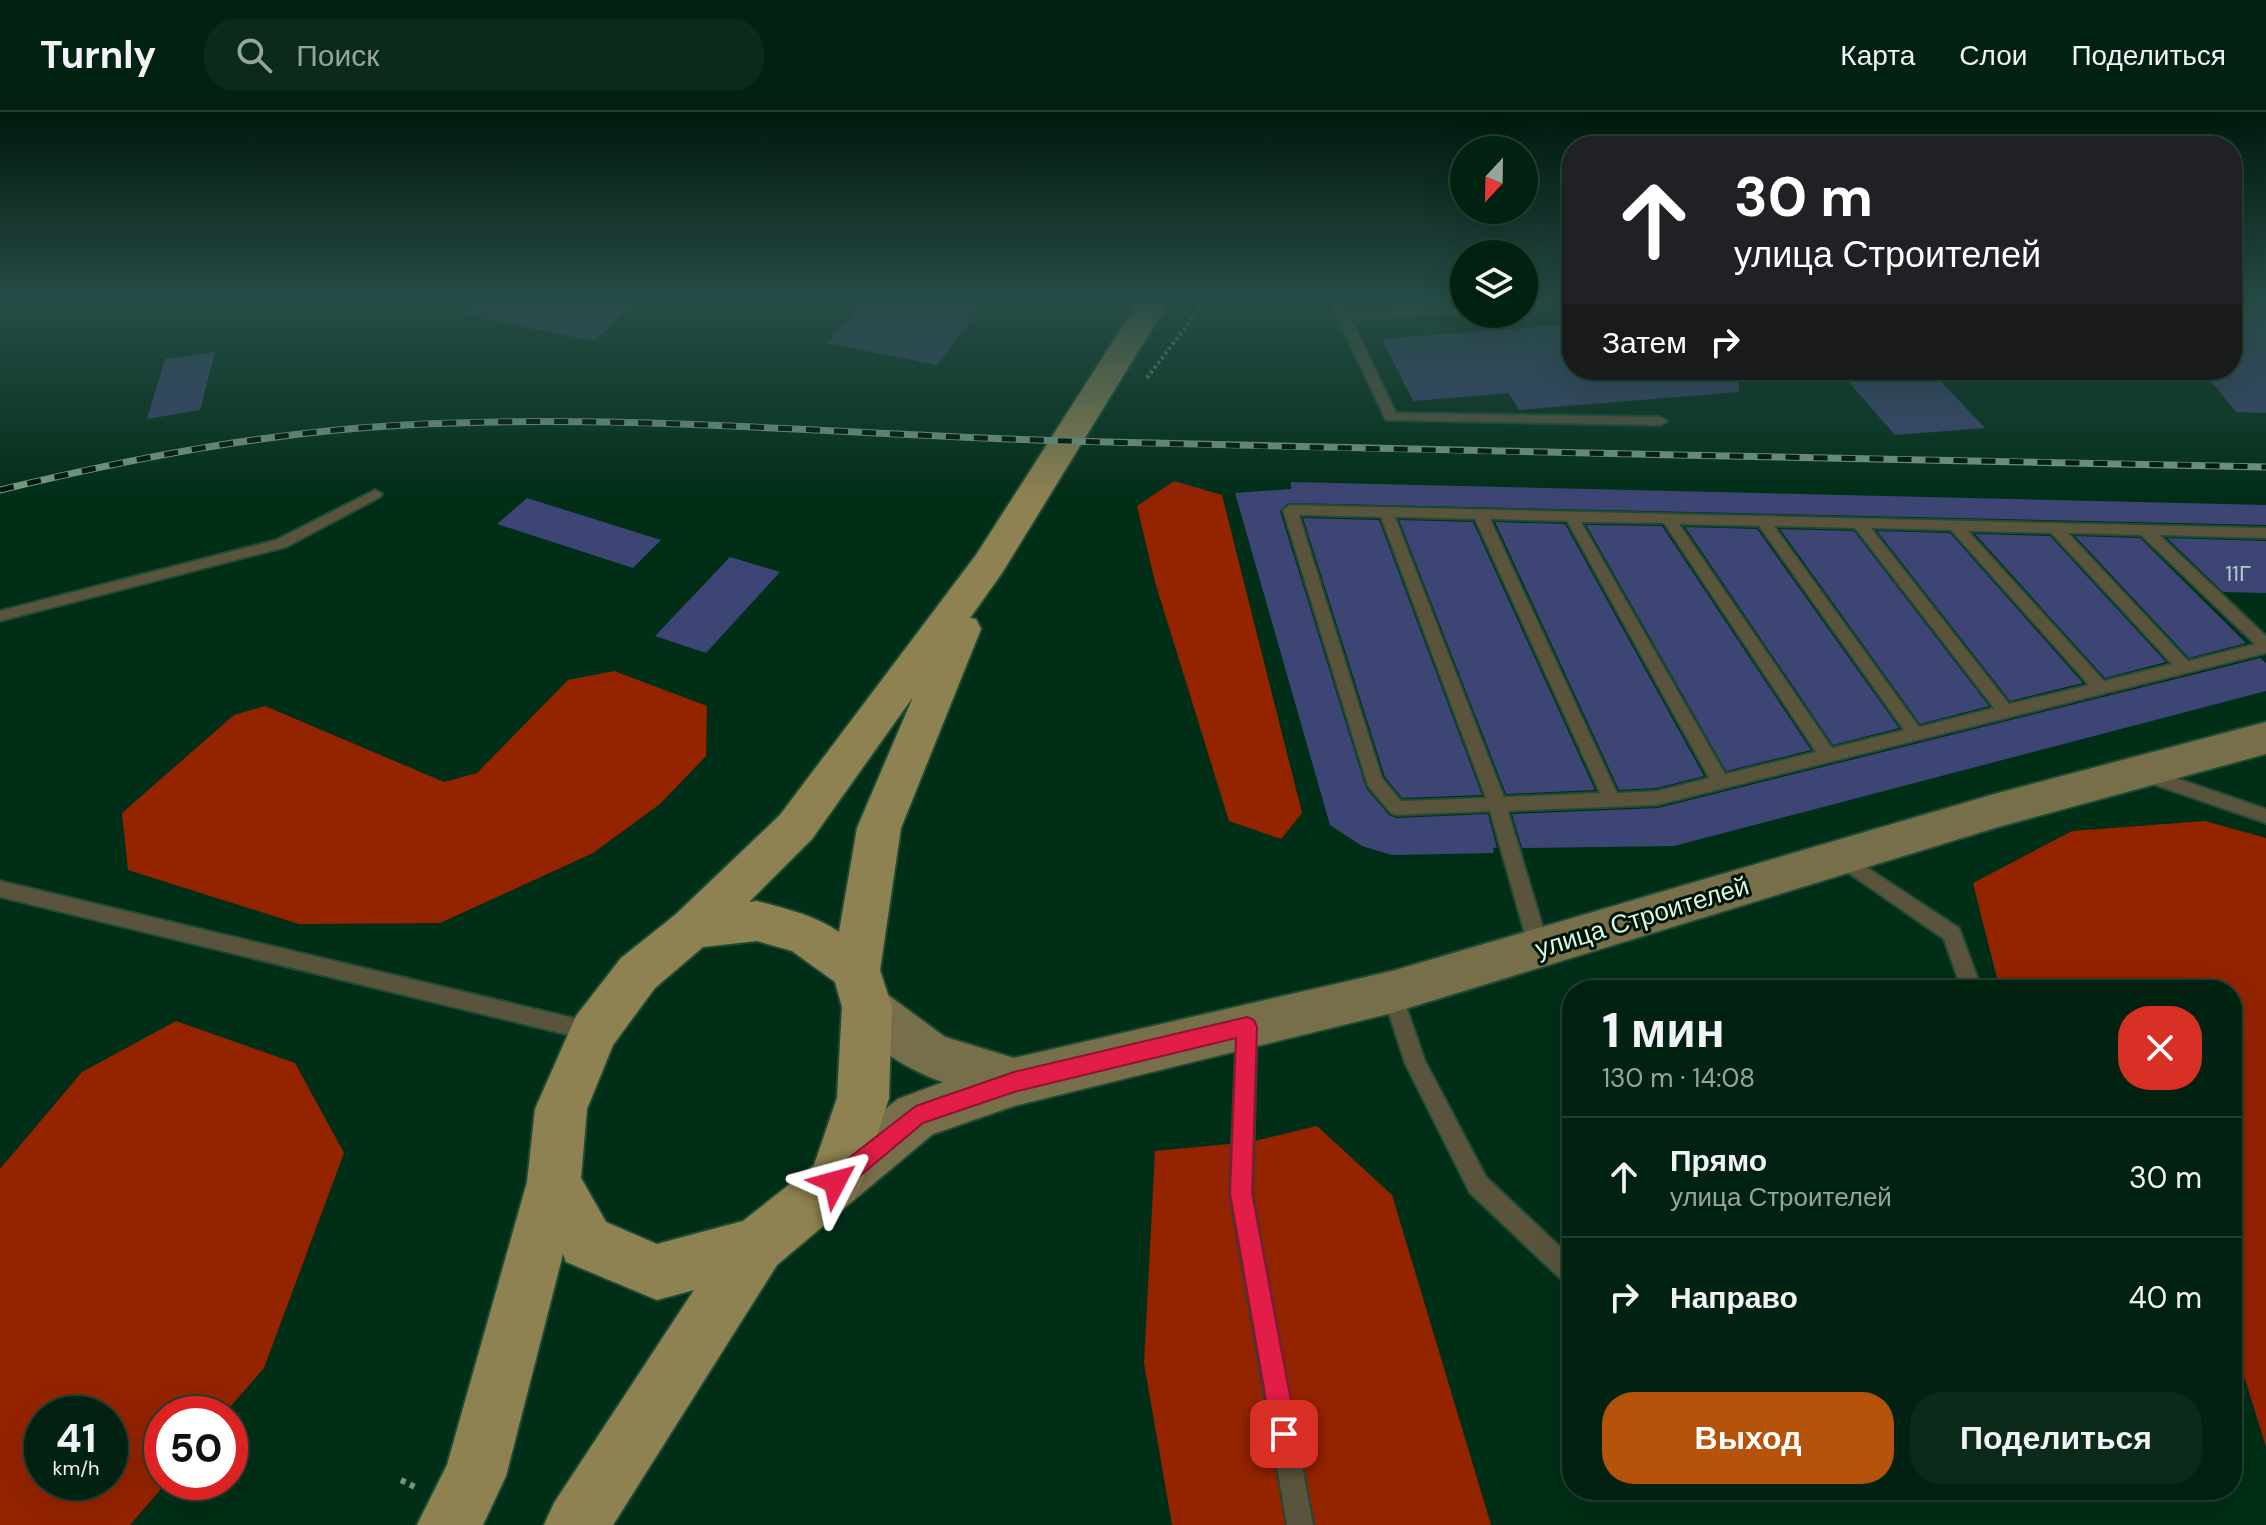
<!DOCTYPE html>
<html lang="ru">
<head>
<meta charset="utf-8">
<style>
	body { margin:0; font-family:"DM Sans",sans-serif; background:#0b2a1a; color:#f1f3f6; height:100vh; display:flex; flex-direction:column; font-size:30px; white-space:nowrap }
	* { box-sizing:border-box; margin:0 }
	p { font-size:26px; color:#96a49f }
	.icon { flex:none; width:44px; height:44px; fill:none; stroke:currentColor; stroke-width:2; stroke-linecap:round; stroke-linejoin:round }
	.map { position:relative; flex:1; overflow:hidden }
	.panel { position:absolute; left:1562px; top:868px; width:680px; height:520px; display:flex; flex-direction:column; background:#012211; border-radius:32px; box-shadow:0 8px 32px #0002,0 0 0 2px #233f31 }
	.panel>* { flex:none }
	.guide { position:absolute; left:1562px; top:24px; width:680px; height:244px; border-radius:32px; box-shadow:0 8px 32px #0002,0 0 0 2px #233f31; background:#202124; color:#fff; overflow:hidden }
	.needle { width:52px; rotate:202deg }
	.fabs { position:absolute; left:1450px; top:24px; display:grid; gap:16px }
	.fabs a { display:grid; place-items:center; width:88px; height:88px; border-radius:50%; background:#012211; box-shadow:0 8px 32px #0002,0 0 0 2px #233f31; font-size:40px }
	.speed { position:absolute; left:24px; top:1284px; display:flex; gap:16px; font-size:40px; font-weight:700; text-align:center }
	.speed>* { display:grid; place-content:center; width:104px; height:104px; border-radius:50%; background:#012211; box-shadow:0 8px 32px #0002,0 0 0 2px #233f31; line-height:1 }
	.speed small { font-size:20px; font-weight:400 }
	.speed .limit { border:12px solid #d22; background:#fff; color:#111 }
	.pin { position:absolute; display:grid; place-items:center; width:68px; height:68px; color:#fff; margin:-34px; border-radius:16px; box-shadow:0 4px 12px #0006 }
	.me { position:absolute; width:88px; margin:-44px; rotate:51deg; stroke-linejoin:round; filter:drop-shadow(0 0 6px #0008) }
	.turn { display:flex; align-items:center; gap:28px; height:168px; padding:0 40px; font-size:36px }
	.turn .icon { width:104px; height:104px; stroke-width:2.5 }
	.turn b { display:block; font-size:56px; line-height:68px }
	.then { display:flex; align-items:center; height:76px; padding:0 40px; background:#0003; gap:16px; font-size:30px }
	.round { display:grid; place-items:center; flex:none; width:84px; height:84px; border-radius:32px; background:#0b2a1a }
	.overview { display:flex; align-items:center; justify-content:space-between; height:136px; padding:0 40px }
	h1 { font-size:48px; font-weight:800; line-height:60px }
	.primary-button { display:flex; gap:16px; margin-top:auto; padding:16px 40px }
	.primary-button a { flex:1; height:92px; border-radius:32px; background:#b45309; color:#fff; font-size:32px; font-weight:800; line-height:92px; text-align:center }
	.primary-button a+a { background:#0b2a1a; color:#f1f3f6 }
	ul { padding:0; list-style:none }
	li { display:flex; align-items:center; gap:24px; height:120px; padding:0 40px; border-top:2px solid #233f31 }
	li div { flex:1 }
	li b { display:block; font-size:30px }
	li em { font-style:normal }
	header { display:flex; align-items:center; gap:48px; box-sizing:border-box; height:112px; padding:0 40px; background:#012211; border-bottom:2px solid #233f31 }
	header strong { font-size:38px }
	nav { display:flex; gap:44px; margin-inline-start:auto; font-size:28px }
	.search { width:560px; height:72px; background:#0b2a1a; display:flex; align-items:center; gap:20px; box-sizing:border-box; padding:0 28px; border-radius:32px; color:#96a49f; font-size:30px }
	.map>svg:first-child { display:block }
	.forest { fill:#942300; fill-rule:evenodd }
	.building { fill:#3d4574 }
	.lines { fill:none; stroke-linecap:round; stroke-linejoin:round }
	.lane-casing { stroke:#1f4a34; stroke-width:4 }
	.secondary-casing { stroke:#1f4a34; stroke-width:4 }
	.primary-casing { stroke:#1f4a34; stroke-width:4 }
	.path-far1 { stroke:#70957f; stroke-width:4; stroke-dasharray:3 3; stroke-linecap:butt }
	.path { stroke:#70957f; stroke-width:6; stroke-dasharray:5 5; stroke-linecap:butt }
	.lane { fill:#5a543d; fill-rule:evenodd }
	.secondary { fill:#776e4a; fill-rule:evenodd }
	.primary { fill:#8e8252; fill-rule:evenodd }
	.rail-casing { stroke:#789c87; stroke-width:7 }
	.rail { stroke:#001307; stroke-width:5; stroke-dasharray:14; stroke-linecap:butt }
	.route { fill:#e11d48; stroke:#92132f; stroke-width:2 }
	.labels { text-anchor:middle; dominant-baseline:central; stroke-width:6; stroke-linejoin:round; paint-order:stroke }
	.number-label { font-size:22px; fill:#b3cac7 }
	.street-label { font-size:26px; fill:#daf7e3; stroke:#001307 }
</style>
</head>
<body>
<header>
<strong>Turnly</strong>
<div class="search"><svg class="icon" aria-label="search" viewBox="0 0 24 24"><circle cx="10" cy="10" r="6"/><path d="M15 15l6 6"/></svg>Поиск</div>
<nav><a>Карта</a><a>Слои</a><a>Поделиться</a></nav>
</header>
<div class="map">
<svg width="2266" height="1413" viewBox="0 0 2266 1413">
	<rect width="100%" height="100%" fill="#012e17"/>
	<!-- forest -->
	<g class="forest">
		<polygon points="1174,369 1222,383 1302,701 1281,727 1229,709 1155,470 1137,394"/>
		<polygon points="614,559 707,594 706,644 660,692 593,741 440,811 299,812 128,758 122,701 234,603 265,594 444,670 477,661 568,568"/>
		<polygon points="2205,709 2266,726 2266,1335 2232,1225 2232,878 2000,878 1973,771 2072,719"/>
		<path d="M 176,909 L 295,951 L 344,1041 L 264,1256 L 224,1302 L 162,1302 L 162,1370 L 167,1370 L 130,1413 L 0,1413 L 0,1057 L 82,960 ZM 110,1302 L 110,1370 L 42,1370 L 42,1302 Z"/>
		<polygon points="1317,1014 1392,1083 1491,1413 1172,1413 1144,1251 1155,1039 1250,1030"/>
	</g>
	<!-- building -->
	<g class="building">
		<polygon points="468,189 638,189 594,229 467,203"/>
		<polygon points="864,189 986,189 937,253 827,231"/>
		<polygon points="2232,189 2266,189 2266,301 2236,300 2202,258 2232,258"/>
		<polygon points="1572,212 1572,258 1738,258 1739,280 1519,298 1509,281 1413,289 1382,227"/>
		<polygon points="215,240 200,298 147,307 165,247"/>
		<polygon points="1838,258 1930,258 1985,316 1895,323"/>
		<polygon points="1291,370 2266,393 2266,413 1288,391 1280,399 1366,676 1389,703 1396,706 1488,702 1497,736 1493,736 1494,741 1392,743 1362,734 1330,713 1235,381 1291,377"/>
		<polygon points="527,386 661,428 633,456 497,412"/>
		<polygon points="1303,406 1379,408 1482,683 1402,686 1385,665"/>
		<polygon points="1399,408 1473,410 1595,678 1506,682"/>
		<polygon points="1495,410 1565,412 1704,664 1657,676 1619,678"/>
		<polygon points="1586,413 1662,414 1811,638 1726,659"/>
		<polygon points="1685,415 1757,417 1899,616 1833,633"/>
		<polygon points="1780,417 1854,419 1989,594 1920,612"/>
		<polygon points="1877,419 1950,421 2083,571 2010,589"/>
		<polygon points="1975,422 2050,424 2166,550 2105,566"/>
		<polygon points="2075,424 2140,426 2246,531 2189,546"/>
		<polygon points="2167,426 2266,429 2266,481 2223,480"/>
		<polygon points="730,445 780,460 706,541 655,524"/>
		<polygon points="2260,546 2266,551 2266,579 1674,734 1522,736 1512,702 1658,696"/>
	</g>
	<g class="lines">
		<!-- lane casing -->
		<g class="lane-casing">
			<g id="lane">
				<polygon points="1330,189 1342,189 1348,201 1464,193 1464,201 1351,208 1396,301 1660,305 1667,309 1660,313 1386,308"/>
				<polygon points="1524,189 1572,189 1572,191 1524,196"/>
				<polygon points="375,378 382,382 380,385 286,435 0,509 0,499 276,428"/>
				<path d="M 1290,393 L 2266,416 L 2266,426 L 2159,423 L 2266,524 L 2266,541 L 1657,693 L 1508,699 L 1549,836 L 1546,842 L 1539,844 L 1532,842 L 1529,836 L 1490,699 L 1397,703 L 1391,701 L 1368,674 L 1283,398 ZM 1299,403 L 1381,405 L 1486,686 L 1401,689 L 1382,666 ZM 1395,405 L 1475,407 L 1600,681 L 1504,685 ZM 1490,407 L 1567,409 L 1709,666 L 1657,679 L 1617,681 ZM 1581,410 L 1664,411 L 1816,640 L 1725,662 ZM 1679,412 L 1759,414 L 1904,618 L 1832,636 ZM 1774,414 L 1855,416 L 1994,596 L 1919,615 ZM 1871,416 L 1951,418 L 2089,573 L 2009,592 ZM 1968,419 L 2051,421 L 2172,552 L 2104,569 ZM 2068,421 L 2141,423 L 2255,532 L 2188,549 Z"/>
				<polygon points="2144,655 2266,697 2266,711 2138,667 2135,662"/>
				<polygon points="1840,738 1959,816 1982,878 1962,878 1944,827 1833,750 1831,745 1833,740"/>
				<polygon points="0,769 594,911 601,914 604,920 601,926 594,929 0,785"/>
				<polygon points="1392,871 1399,874 1425,949 1486,1065 1572,1146 1572,1174 1564,1170 1470,1081 1405,951 1382,880 1385,874"/>
				<polygon points="1247,906 1254,909 1257,915 1252,1081 1313,1413 1287,1413 1230,1081 1237,915 1240,909"/>
			</g>
		</g>
		<!-- secondary casing -->
		<g class="secondary-casing">
			<path id="secondary" d="M 2266,610 L 2266,642 L 1998,715 L 1392,901 L 1014,994 L 933,1022 L 854,1088 L 835,1096 L 816,1088 L 808,1070 L 816,1052 L 898,987 L 943,970 C 909,959 858,928 842,895 L 850,880 L 867,873 L 884,880 L 945,925 L 1014,946 L 1392,859 L 1998,681 Z"/>
		</g>
		<!-- primary casing -->
		<g class="primary-casing">
			<path id="primary" d="M 1139,189 L 1169,189 L 1002,461 L 970,506 L 976,507 L 981,517 L 901,716 L 880,858 L 892,895 L 889,986 L 862,1070 L 854,1088 L 777,1153 L 613,1413 L 544,1413 L 554,1391 L 694,1178 L 657,1188 L 566,1150 L 563,1142 L 506,1364 L 483,1413 L 417,1413 L 447,1353 L 527,1070 L 535,997 L 576,904 L 621,846 L 675,803 L 780,703 L 976,443 ZM 913,585 L 857,716 L 839,820 C 814,803 786,797 757,789 L 749,790 L 812,727 ZM 757,829 L 792,839 L 835,870 L 842,895 L 837,986 L 814,1053 L 743,1109 L 657,1132 L 606,1110 L 581,1066 L 587,997 L 613,933 L 655,876 L 703,835 Z"/>
		</g>
		<!-- path-far1 -->
		<g class="path-far1">
			<polyline points="1775,258 1781,266"/>
			<polyline points="1147,266 1205,189"/>
		</g>
		<!-- path -->
		<polyline class="path" points="401,1368 417,1376"/>
		<!-- lane -->
		<use href="#lane" class="lane"/>
		<!-- secondary -->
		<use href="#secondary" class="secondary"/>
		<!-- primary -->
		<use href="#primary" class="primary"/>
		<!-- rail casing -->
		<g class="rail-casing">
			<path id="rail" d="M 0,378 C 133,346 268,320 405,313 C 626,301 847,323 1067,329 C 1467,340 1866,346 2266,355"/>
		</g>
		<!-- rail -->
		<use href="#rail" class="rail"/>
	</g>
	<!-- sky -->
	<linearGradient id="sky" x2="0" y2="1"><stop stop-color="#01190d"/><stop offset="0.49" stop-color="#274c47"/><stop offset="1" stop-color="#274c47" stop-opacity="0"/></linearGradient>
	<rect width="2266" height="387" fill="url(#sky)"/>
	<!-- route -->
	<polygon class="route" points="1247,905 1254,908 1257,915 1252,1081 1297,1322 1293,1331 1284,1335 1275,1331 1272,1322 1230,1081 1236,926 1014,980 923,1011 843,1078 835,1081 827,1078 823,1070 827,1063 916,994 1014,960"/>
	<g class="labels">
		<!-- number labels -->
		<g class="number-label">
			<text x="2238" y="461">11Г</text>
		</g>
		<!-- street labels -->
		<g class="street-label">
			<text transform="translate(1642 805) rotate(-17)">улица Строителей</text>
		</g>
	</g>
</svg>
<div class="fabs">
<a><svg class="needle" viewBox="-14 -14 28 28"><path d="M0-13l5 13h-10z" fill="#e53935"/><path d="M0 13l5-13h-10z" fill="#96a49f"/></svg></a>
<a><svg class="icon" aria-label="layers" viewBox="0 0 24 24"><path d="M12 4l9 5-9 5-9-5zM3 14l9 5 9-5"/></svg></a>
</div>
<div class="speed"><div>41<small>km/h</small></div><div class="limit">50</div></div>
<div class="pin" style="left:1284px;top:1322px;background:#d93025"><svg class="icon" aria-label="arrive" viewBox="0 0 24 24"><path d="M6 21V4h12l-3 4 3 4H6"/></svg></div>
<svg class="me" style="left:835px;top:1070px" viewBox="-20 -20 40 40"><path d="M0-17L14 15 0 8-14 15z" fill="#e11d48" stroke="#fff" stroke-width="4"/></svg>
<div class="guide">
<div class="turn"><svg class="icon" aria-label="ahead" viewBox="0 0 24 24"><path d="M12 20V5M6 11l6-6 6 6"/></svg><div><b>30 m</b>улица Строителей</div></div>
<div class="then">Затем<svg class="icon" aria-label="right" viewBox="0 0 24 24"><path d="M7 20v-9h11M14 6l5 5-5 5"/></svg></div>
</div>
<section class="panel">
<div class="overview"><div><h1>1 мин</h1><p>130 m · 14:08</p></div><a class="round" style="background:#d93025;color:#fff"><svg class="icon" aria-label="close" viewBox="0 0 24 24"><path d="M6 6l12 12M18 6L6 18"/></svg></a></div>
<ul>
<li><svg class="icon" aria-label="ahead" viewBox="0 0 24 24"><path d="M12 20V5M6 11l6-6 6 6"/></svg><div><b>Прямо</b><p>улица Строителей</p></div><em>30 m</em></li>
<li><svg class="icon" aria-label="right" viewBox="0 0 24 24"><path d="M7 20v-9h11M14 6l5 5-5 5"/></svg><div><b>Направо</b></div><em>40 m</em></li>
</ul>
<div class="primary-button"><a>Выход</a><a>Поделиться</a></div>
</section>
</div>
</body>
</html>
